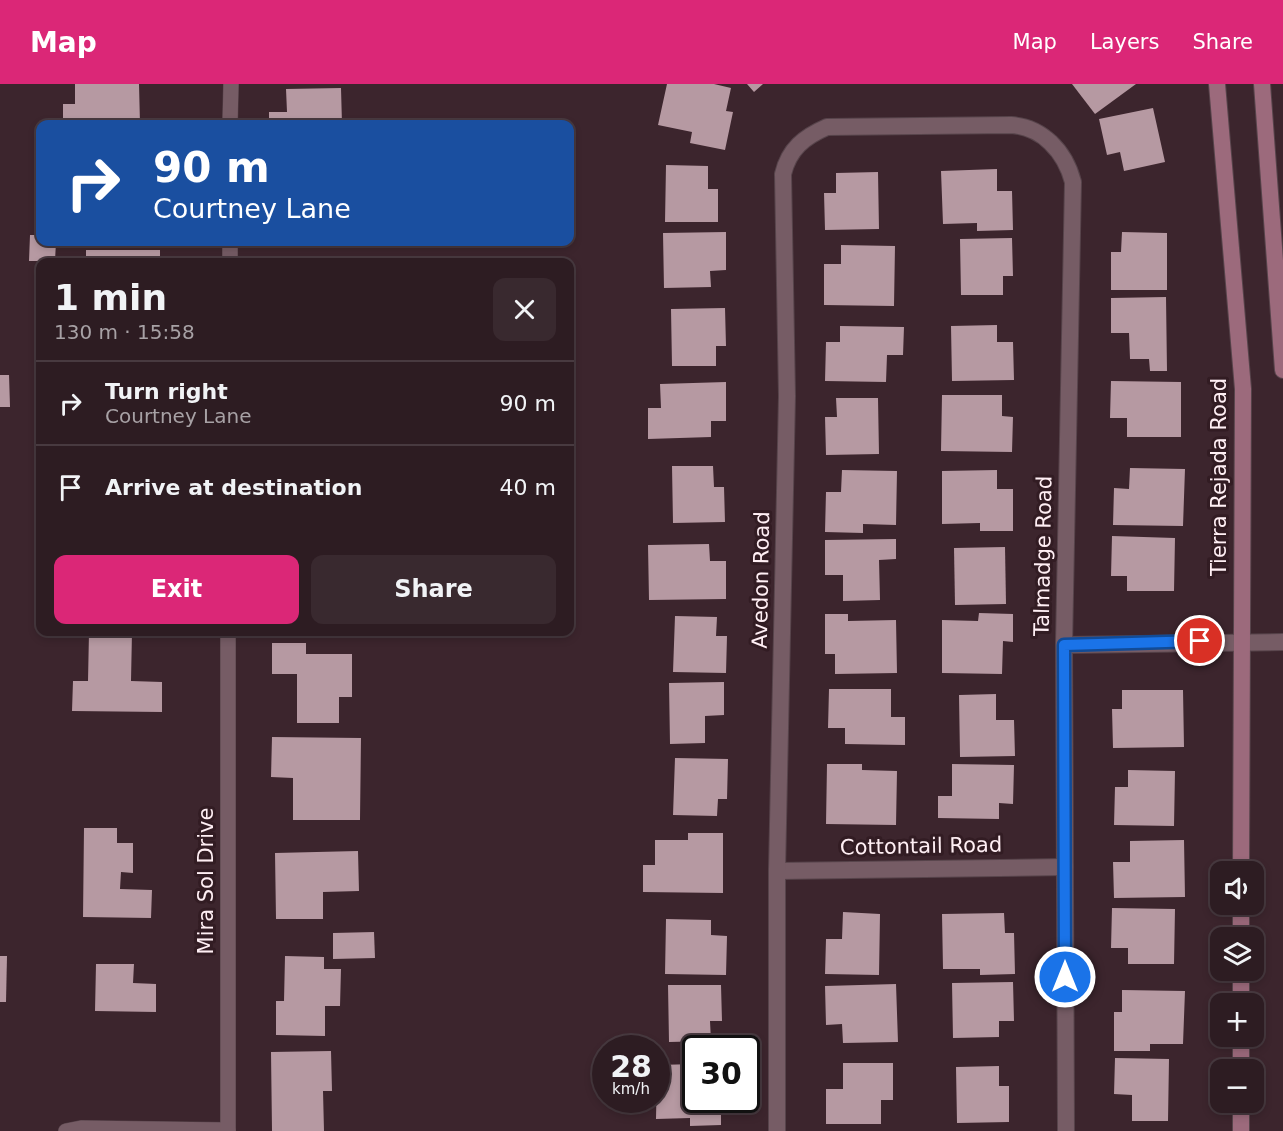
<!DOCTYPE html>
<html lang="en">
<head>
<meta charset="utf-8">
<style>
	body { margin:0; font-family:"DejaVu Sans",sans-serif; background:#39292f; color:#f1f3f6; height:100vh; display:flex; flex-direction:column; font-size:22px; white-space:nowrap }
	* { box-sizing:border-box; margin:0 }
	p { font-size:20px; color:#a7a1a5 }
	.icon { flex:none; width:33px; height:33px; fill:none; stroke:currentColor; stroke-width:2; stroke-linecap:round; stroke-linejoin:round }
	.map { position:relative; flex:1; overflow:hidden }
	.drawer { position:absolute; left:36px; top:174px; width:538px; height:378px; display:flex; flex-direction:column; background:#2d1c22; border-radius:12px; box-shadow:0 3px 9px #0003,0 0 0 2px #483a40 }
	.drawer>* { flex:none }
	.banner { position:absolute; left:36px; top:36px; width:538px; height:126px; border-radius:12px; box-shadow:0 3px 9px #0003,0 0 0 2px #483a40; background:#1a4fa0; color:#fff; overflow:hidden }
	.tools { position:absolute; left:1210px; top:777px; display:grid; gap:12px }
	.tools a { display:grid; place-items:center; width:54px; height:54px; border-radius:12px; background:#2d1c22; box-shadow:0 3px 9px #0003,0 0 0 2px #483a40; font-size:30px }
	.speed { position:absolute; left:592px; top:951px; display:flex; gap:12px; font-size:30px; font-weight:700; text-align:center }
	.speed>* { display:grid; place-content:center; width:78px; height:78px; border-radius:50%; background:#2d1c22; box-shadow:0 3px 9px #0003,0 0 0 2px #483a40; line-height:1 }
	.speed small { font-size:15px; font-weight:400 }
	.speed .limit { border:3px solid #111; border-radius:9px; background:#fff; color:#111 }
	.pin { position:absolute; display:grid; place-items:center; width:51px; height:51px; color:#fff; margin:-26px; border:3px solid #fff; border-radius:50%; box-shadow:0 2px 6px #0007 }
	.me { position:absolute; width:66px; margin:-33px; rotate:0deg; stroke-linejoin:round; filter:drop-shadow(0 0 4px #0008) }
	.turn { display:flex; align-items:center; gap:21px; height:126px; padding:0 18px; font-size:27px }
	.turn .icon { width:78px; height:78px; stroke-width:2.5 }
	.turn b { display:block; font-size:42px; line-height:51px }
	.round { display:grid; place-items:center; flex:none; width:63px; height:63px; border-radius:12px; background:#39292f }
	.overview { display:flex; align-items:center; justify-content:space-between; height:102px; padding:0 18px }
	h1 { font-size:36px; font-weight:800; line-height:45px }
	.primary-button { display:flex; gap:12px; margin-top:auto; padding:12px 18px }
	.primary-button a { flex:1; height:69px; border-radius:12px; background:#db2777; color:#fff; font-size:24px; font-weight:800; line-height:69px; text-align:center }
	.primary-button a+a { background:#39292f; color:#f1f3f6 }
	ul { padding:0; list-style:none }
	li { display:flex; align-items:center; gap:18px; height:84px; padding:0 18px; border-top:2px solid #483a40 }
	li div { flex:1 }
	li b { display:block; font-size:22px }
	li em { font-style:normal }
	header { display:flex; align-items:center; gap:36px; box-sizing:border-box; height:84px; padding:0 30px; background:#db2777; color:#fff }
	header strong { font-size:28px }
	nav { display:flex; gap:33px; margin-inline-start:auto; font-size:21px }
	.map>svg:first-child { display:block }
	.building { fill:#b699a2 }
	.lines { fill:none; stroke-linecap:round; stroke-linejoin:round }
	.service-casing { stroke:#57444b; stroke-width:16 }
	.minor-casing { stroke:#57444b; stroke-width:18 }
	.secondary-casing { stroke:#57444b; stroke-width:18 }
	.service { stroke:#765c65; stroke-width:15 }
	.minor { stroke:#765c65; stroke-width:16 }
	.secondary { stroke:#9c6a7c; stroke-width:16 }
	.route-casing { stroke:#114b97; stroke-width:15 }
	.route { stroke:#1a73e8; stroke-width:10 }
	.labels { text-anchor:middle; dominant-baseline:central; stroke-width:6; stroke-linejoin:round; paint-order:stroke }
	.street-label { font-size:21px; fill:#ffeff4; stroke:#321c23 }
</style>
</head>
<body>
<header>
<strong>Map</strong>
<nav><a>Map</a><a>Layers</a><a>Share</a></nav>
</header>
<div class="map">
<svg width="1283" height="1047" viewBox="0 0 1283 1047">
	<rect width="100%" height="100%" fill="#3c252d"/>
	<!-- building -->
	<g class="building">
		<polygon points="75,0 139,0 140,40 63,40 63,20 75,20"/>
		<polygon points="667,0 714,0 731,4 726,27 733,28 725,66 690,59 692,48 658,41"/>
		<polygon points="747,0 763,0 754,8"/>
		<polygon points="1072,0 1136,0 1095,30"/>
		<polygon points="341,4 342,40 269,40 269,28 287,28 286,5"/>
		<polygon points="1153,24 1165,78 1124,87 1120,68 1107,71 1099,35"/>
		<polygon points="666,81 708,82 708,105 718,105 718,138 665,138"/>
		<polygon points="997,85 997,107 1012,107 1013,146 977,147 977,139 943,140 941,87"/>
		<polygon points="878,88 879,145 825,146 824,109 836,109 836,89"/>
		<polygon points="726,148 726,186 710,187 711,203 664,204 663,149"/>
		<polygon points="1122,148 1167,149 1167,206 1111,206 1111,168 1121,168"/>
		<polygon points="30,151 40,151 40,158 56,158 55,177 29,177"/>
		<polygon points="1012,154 1013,192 1003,192 1003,211 961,211 960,155"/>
		<polygon points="841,161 895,162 894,222 824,221 824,180 841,180"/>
		<rect x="86" y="166" width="74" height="12"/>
		<polygon points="1166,213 1167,287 1150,287 1149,275 1130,275 1129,249 1111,249 1111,214"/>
		<polygon points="725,224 726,262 716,262 716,282 672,282 671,225"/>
		<polygon points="997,241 997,258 1013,258 1014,296 952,297 951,242"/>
		<polygon points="840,242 904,243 903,271 887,271 886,298 825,297 826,258 840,258"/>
		<polygon points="0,291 9,291 10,323 0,323"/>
		<polygon points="1111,297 1181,298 1181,353 1127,353 1127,334 1110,334"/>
		<polygon points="726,298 726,337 711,337 711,353 648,355 648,324 661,324 660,300"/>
		<polygon points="942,311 1002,311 1002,332 1013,333 1012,368 941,367"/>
		<polygon points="836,314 878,314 879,370 826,371 825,333 837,333"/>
		<polygon points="672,382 713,382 714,403 724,403 725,438 673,439"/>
		<polygon points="1130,384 1185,385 1183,442 1113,441 1114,404 1129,405"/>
		<polygon points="842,386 897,387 896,441 863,440 863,449 825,448 826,408 841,408"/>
		<polygon points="997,386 997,405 1013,405 1013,447 980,447 980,439 942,440 942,387"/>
		<polygon points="1112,452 1175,454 1174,507 1127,507 1127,492 1111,492"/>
		<polygon points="896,455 896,475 879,476 880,516 843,517 843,491 825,491 825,456"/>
		<polygon points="709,460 710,477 726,477 726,515 649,516 648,461"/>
		<polygon points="1005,463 1006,520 955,521 954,464"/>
		<polygon points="979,529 1013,530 1013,558 1003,557 1002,590 942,589 942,536 978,537"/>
		<polygon points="825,530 848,530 848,537 896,536 897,589 835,590 835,570 825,570"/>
		<polygon points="675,532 717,533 716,552 727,552 726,589 673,588"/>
		<polygon points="89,548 132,548 131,597 162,598 162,628 72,627 73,597 88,597"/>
		<polygon points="272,559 306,559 306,570 352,570 352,613 339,613 339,639 297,639 297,590 272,590"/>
		<polygon points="724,598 724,631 705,632 705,659 670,660 669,599"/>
		<polygon points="829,605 891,605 891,633 905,633 905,661 845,660 845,644 828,644"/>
		<polygon points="1122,606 1183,606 1184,663 1113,664 1112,625 1122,625"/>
		<polygon points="996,610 996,636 1014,636 1015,672 960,673 959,611"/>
		<polygon points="272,653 361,654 360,736 293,736 293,694 271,693"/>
		<polygon points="675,674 728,675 727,715 718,715 717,732 673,731"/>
		<polygon points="827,680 862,680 862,686 897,687 896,741 826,740"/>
		<polygon points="952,680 1014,681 1013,720 999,719 999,735 938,734 938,712 952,712"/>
		<polygon points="1128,686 1175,687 1174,742 1114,741 1115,703 1128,703"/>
		<polygon points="84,744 117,744 117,759 133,759 133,789 121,788 120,805 152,806 151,834 83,833"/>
		<polygon points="688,749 723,749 723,809 643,808 643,781 655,781 655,756 688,756"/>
		<polygon points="1184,756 1185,813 1114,814 1113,778 1130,778 1130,757"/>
		<polygon points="358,767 359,807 323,808 323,835 276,835 275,769"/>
		<polygon points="1112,824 1175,825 1174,880 1128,880 1128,864 1111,864"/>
		<polygon points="843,828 880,830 879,891 825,890 826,855 842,855"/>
		<polygon points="1004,829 1005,849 1014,849 1015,890 980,891 980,885 943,885 942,830"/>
		<polygon points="666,835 711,836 711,851 727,852 726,891 665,890"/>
		<polygon points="374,848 375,874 333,875 333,849"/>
		<polygon points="0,872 7,872 6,918 0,918"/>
		<polygon points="285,872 324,873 324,885 341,885 340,922 325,922 325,952 276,951 276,917 284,917"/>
		<polygon points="96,880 134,880 133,899 156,900 156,928 95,927"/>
		<polygon points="1013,898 1014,937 999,937 999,953 953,954 952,899"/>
		<polygon points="896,900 898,958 843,959 842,940 826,941 825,902"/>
		<polygon points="668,901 721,901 722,937 710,937 711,957 669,958"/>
		<polygon points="1122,906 1185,907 1183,960 1150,960 1150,967 1114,967 1114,928 1122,928"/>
		<polygon points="331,967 332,1007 323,1007 324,1047 272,1047 271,968"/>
		<polygon points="1115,974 1169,975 1168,1037 1132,1037 1132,1011 1114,1010"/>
		<polygon points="843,979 893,979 893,1016 881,1016 881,1040 826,1040 826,1005 843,1005"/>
		<polygon points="696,980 696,1016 721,1016 721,1041 690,1042 690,1034 656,1035 657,981"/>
		<polygon points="999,982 999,1002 1009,1002 1009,1038 957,1039 956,983"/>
	</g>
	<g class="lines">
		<!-- service casing -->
		<g class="service-casing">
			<g id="service">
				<polyline points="230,40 231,0"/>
				<polyline points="230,178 230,158"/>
				<polyline points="66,1047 81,1044 228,1046"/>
				<polyline points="228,1047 228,548"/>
			</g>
		</g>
		<!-- minor casing -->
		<g class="minor-casing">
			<g id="minor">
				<polyline points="1064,561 1283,558"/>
				<polyline points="777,787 1065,783"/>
				<path d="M 777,1047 L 777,787 L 787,312 L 783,90 C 789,65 804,53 827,43 L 1011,41 C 1042,43 1065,67 1073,98 L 1064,561 L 1066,1047"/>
			</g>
		</g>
		<!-- secondary casing -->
		<g class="secondary-casing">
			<g id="secondary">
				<polyline points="1217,0 1243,305 1241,788"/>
				<polyline points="1262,0 1283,286"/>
				<polyline points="1241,854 1241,820"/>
				<polyline points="1241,920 1241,886"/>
				<polyline points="1241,986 1241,952"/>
				<polyline points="1241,1047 1241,1018"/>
			</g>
		</g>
		<!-- service -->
		<use href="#service" class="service"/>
		<!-- minor -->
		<use href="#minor" class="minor"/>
		<!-- secondary -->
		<use href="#secondary" class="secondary"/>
	</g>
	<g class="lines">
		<!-- route casing -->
		<g class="route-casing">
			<polyline id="route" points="1065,893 1064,561 1200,557"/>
		</g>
		<!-- route -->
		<use href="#route" class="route"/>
	</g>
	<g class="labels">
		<!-- street labels -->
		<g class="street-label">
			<text transform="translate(1219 393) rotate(-90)">Tierra Rejada Road</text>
			<text transform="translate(1043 472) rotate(-89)">Talmadge Road</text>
			<text transform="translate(761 496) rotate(-89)">Avedon Road</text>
			<text transform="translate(921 762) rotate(-1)">Cottontail Road</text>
			<text transform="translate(206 797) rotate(-90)">Mira Sol Drive</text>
		</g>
	</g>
</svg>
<div class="tools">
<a><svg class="icon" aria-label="sound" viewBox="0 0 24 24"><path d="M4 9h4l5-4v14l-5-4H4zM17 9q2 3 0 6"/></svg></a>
<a><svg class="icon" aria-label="layers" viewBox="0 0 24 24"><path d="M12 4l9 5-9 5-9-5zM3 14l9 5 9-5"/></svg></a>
<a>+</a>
<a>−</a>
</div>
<div class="speed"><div>28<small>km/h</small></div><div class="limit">30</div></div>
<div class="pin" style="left:1200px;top:557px;background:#d93025"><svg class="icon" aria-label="arrive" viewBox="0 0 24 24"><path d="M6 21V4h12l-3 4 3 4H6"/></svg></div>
<svg class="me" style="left:1065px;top:893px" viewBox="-20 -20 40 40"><circle r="17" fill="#1a73e8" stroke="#fff" stroke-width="3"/><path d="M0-11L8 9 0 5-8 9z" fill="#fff"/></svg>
<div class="banner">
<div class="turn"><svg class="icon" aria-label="right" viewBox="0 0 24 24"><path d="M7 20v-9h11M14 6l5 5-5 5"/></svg><div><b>90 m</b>Courtney Lane</div></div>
</div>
<section class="drawer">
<div class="overview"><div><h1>1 min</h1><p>130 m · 15:58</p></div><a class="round"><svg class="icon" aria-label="close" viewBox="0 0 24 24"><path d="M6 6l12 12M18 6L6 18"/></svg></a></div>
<ul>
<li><svg class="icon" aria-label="right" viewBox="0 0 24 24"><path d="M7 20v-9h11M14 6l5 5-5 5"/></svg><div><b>Turn right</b><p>Courtney Lane</p></div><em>90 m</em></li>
<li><svg class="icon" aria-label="arrive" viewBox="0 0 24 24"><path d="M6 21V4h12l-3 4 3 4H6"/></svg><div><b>Arrive at destination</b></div><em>40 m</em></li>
</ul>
<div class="primary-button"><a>Exit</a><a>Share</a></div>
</section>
</div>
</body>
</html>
